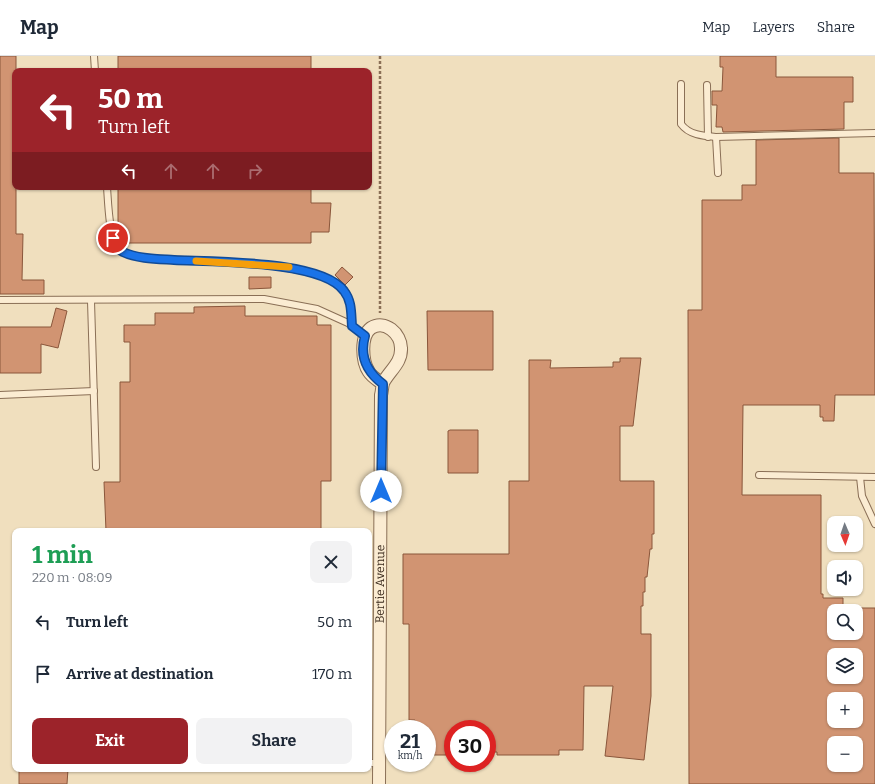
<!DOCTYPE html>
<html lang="en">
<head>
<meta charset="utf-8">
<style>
	body { margin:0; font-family:Bitter,serif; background:#f2f2f3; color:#1f2937; height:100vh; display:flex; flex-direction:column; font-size:15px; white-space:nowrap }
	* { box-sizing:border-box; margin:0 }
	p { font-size:13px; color:#747a83 }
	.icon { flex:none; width:22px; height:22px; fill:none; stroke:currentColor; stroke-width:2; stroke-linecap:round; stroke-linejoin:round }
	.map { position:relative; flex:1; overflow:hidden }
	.details { position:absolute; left:12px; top:472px; width:360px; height:244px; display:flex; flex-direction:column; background:#fff; border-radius:8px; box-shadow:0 1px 3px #0004 }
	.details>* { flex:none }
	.top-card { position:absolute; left:12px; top:12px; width:360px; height:122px; border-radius:8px; box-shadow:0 1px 3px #0004; background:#9c232a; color:#fff; overflow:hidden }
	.needle { width:26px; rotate:178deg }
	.controls { position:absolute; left:827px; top:460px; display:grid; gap:8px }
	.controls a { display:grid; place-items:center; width:36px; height:36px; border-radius:8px; background:#fff; box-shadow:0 1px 3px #0004; font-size:20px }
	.speed { position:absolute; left:384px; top:664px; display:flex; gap:8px; font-size:20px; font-weight:700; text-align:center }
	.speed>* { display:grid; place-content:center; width:52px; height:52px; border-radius:50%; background:#fff; box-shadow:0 1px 3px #0004; line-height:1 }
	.speed small { font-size:10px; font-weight:400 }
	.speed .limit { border:6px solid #d22; background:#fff; color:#111 }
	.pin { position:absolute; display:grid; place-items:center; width:34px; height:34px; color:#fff; margin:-17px; border:2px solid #fff; border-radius:50%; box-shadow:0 1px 4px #0007 }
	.me { position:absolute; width:44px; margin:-22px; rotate:0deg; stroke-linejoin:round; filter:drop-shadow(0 0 3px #0008) }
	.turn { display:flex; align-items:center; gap:14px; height:84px; padding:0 20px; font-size:18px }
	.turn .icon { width:52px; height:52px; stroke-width:2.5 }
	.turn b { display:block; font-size:28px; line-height:34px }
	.lanes { display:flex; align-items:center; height:38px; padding:0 20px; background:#0003; justify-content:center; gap:20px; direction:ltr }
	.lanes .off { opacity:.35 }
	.round { display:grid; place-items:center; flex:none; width:42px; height:42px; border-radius:8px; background:#f2f2f3 }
	.head { display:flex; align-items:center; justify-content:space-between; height:68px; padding:0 20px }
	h1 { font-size:24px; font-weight:700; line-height:30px; color:#1e9e55 }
	.cta { display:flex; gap:8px; margin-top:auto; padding:8px 20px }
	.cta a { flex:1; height:46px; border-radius:8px; background:#9c232a; color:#fff; font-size:16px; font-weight:700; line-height:46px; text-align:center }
	.cta a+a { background:#f2f2f3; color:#1f2937 }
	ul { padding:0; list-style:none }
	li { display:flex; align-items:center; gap:12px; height:52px; padding:0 20px }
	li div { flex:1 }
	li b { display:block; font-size:15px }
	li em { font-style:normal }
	header { display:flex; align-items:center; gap:24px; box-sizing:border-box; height:56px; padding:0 20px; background:#fff; border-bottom:1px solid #e0e1e3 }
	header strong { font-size:19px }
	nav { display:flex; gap:22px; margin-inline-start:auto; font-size:14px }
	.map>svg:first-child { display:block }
	.building { fill:#d19472; stroke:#8a563b; fill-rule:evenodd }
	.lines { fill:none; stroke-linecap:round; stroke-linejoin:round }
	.service-casing { stroke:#8a6f56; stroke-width:8 }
	.minor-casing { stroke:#8a6f56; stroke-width:14 }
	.path { stroke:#8a6f56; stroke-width:2.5; stroke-dasharray:3 2; stroke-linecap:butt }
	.service { stroke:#fbecd2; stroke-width:6 }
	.minor { stroke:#fbecd2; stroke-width:12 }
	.route-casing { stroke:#114b97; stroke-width:10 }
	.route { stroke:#1a73e8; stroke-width:7 }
	.slow { stroke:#f59e0b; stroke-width:7 }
	.labels { text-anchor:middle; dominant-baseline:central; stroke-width:4; stroke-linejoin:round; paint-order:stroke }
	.street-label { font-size:12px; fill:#38281b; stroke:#f7e9ce }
</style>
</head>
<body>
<header>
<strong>Map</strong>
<nav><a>Map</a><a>Layers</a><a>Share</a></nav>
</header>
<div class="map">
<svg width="875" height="728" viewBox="0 0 875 728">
	<rect width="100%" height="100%" fill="#f0dfbe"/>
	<!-- building -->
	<g class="building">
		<polygon points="0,0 16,0 16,178 23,178 22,224 44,224 44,238 0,238"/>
		<rect x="118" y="0" width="193" height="15"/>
		<polygon points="720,0 776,0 776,21 853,21 853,46 844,46 844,73 723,76 722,71 716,71 717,49 712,49 712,35 722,35 723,11 720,11"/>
		<path d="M 839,82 L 839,117 L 874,117 L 875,339 L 835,339 L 834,365 L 823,365 L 823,361 L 820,361 L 820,349 L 743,349 L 742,439 L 821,439 L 821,538 L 823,538 L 823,542 L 843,542 L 843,555 L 834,555 L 834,577 L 856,577 L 856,552 L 875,552 L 875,728 L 689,728 L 688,254 L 702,254 L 702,144 L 742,144 L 742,129 L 756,129 L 756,84 ZM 834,599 L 856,599 L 856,621 L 834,621 ZM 834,643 L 856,643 L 856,665 L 834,665 ZM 834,687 L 856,687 L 856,709 L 834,709 Z"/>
		<polygon points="118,131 311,131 311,147 331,147 329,176 311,176 311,187 120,187 118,182"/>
		<polygon points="342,211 353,221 345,229 335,219"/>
		<polygon points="249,221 271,221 271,232 249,233"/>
		<polygon points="245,250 245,260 317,260 317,269 331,269 331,425 321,425 321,475 106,475 104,426 120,426 120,326 130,326 130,286 124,286 124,269 155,269 155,257 194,257 194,251"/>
		<polygon points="56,252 67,255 58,292 41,288 41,317 0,317 0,271 51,271"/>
		<polygon points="427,255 493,255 493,314 428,314"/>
		<polygon points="620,302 641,302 633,370 620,370 620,425 654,425 654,478 652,478 652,493 650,493 647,521 645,521 645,536 643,536 643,550 641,550 641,578 651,578 651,640 644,704 605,700 613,630 584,630 583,694 559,694 559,699 497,699 497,696 488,696 487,673 453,673 453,694 446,694 446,699 427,699 427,673 415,673 415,664 409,664 409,568 403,568 403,498 509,498 509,425 529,425 529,304 551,304 550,312 613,311 613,306 620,306"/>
		<polygon points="450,374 478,374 478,417 448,417 448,375"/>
		<polygon points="19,713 68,713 67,728 19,728"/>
	</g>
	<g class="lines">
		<!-- service casing -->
		<g class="service-casing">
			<g id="service">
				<polyline points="94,0 95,15"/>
				<path d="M 681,28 L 681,68 C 689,79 703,80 716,81 L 875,77"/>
				<polyline points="707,29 708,81"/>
				<polyline points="716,81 718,117"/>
				<path d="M 107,131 C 108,144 109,181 117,190 C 127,202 151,202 166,203 C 204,206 322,204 345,235 C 352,245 351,257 352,270"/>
				<polyline points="0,244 264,243 317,253 348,267 365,280"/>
				<polyline points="91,245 96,411"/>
				<polyline points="0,339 94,335"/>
				<polyline points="759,419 875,421"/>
				<polyline points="860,421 862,440 875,468"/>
				<polyline points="369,707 379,707"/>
			</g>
		</g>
		<!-- minor casing -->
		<g class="minor-casing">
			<g id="minor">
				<path id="s1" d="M 379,728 L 381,339 C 382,336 382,331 383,327 C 389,315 402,307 401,292 C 401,278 385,263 371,272 C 360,280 362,306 369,316 C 372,321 378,324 383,328"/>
			</g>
		</g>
		<!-- path -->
		<polyline class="path" points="380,0 380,257"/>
		<!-- service -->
		<use href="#service" class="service"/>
		<!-- minor -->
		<use href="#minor" class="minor"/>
	</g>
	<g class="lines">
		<!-- route casing -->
		<g class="route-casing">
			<path id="route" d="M 113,182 C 114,188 117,193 123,196 C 138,203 158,203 174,204 C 212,206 322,204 344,235 C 352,245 351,257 352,270 L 365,280 C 359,301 367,316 383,328 L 381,435"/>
		</g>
		<!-- route -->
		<use href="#route" class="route"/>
		<!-- slow -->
		<polyline class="slow" points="196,205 289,211"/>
	</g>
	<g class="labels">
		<!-- street labels -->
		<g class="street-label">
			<text stroke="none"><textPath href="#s1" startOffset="200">Bertie Avenue</textPath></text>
		</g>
	</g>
</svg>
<div class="controls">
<a><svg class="needle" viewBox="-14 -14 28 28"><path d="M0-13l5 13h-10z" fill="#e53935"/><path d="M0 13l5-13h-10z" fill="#747a83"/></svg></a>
<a><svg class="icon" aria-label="sound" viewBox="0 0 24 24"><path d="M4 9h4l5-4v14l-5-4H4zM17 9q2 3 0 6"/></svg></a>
<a><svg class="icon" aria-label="search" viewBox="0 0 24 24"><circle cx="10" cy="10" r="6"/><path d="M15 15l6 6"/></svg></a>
<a><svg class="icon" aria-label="layers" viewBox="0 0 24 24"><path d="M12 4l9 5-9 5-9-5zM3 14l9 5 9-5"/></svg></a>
<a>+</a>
<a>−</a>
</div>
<div class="speed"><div>21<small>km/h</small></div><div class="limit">30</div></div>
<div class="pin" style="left:113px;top:182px;background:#d93025"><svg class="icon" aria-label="arrive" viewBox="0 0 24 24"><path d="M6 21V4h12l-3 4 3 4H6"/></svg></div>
<svg class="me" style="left:381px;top:435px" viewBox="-20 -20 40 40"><circle r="19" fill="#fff"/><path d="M0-13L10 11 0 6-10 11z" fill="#1a73e8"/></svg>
<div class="top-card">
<div class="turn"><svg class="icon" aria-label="left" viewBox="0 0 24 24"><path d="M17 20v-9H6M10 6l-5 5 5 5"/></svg><div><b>50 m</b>Turn left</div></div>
<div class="lanes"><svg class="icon" aria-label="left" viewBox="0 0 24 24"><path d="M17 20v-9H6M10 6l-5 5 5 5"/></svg><svg class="icon off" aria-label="ahead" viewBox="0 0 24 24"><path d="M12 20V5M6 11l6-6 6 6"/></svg><svg class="icon off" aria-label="ahead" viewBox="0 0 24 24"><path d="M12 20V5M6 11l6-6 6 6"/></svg><svg class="icon off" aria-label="right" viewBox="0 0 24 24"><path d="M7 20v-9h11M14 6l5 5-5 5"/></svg></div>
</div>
<section class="details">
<div class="head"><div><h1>1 min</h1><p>220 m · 08:09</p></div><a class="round"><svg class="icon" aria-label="close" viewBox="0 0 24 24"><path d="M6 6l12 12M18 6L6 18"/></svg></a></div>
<ul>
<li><svg class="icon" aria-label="left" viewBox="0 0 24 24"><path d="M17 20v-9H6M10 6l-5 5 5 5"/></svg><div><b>Turn left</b></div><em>50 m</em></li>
<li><svg class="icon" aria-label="arrive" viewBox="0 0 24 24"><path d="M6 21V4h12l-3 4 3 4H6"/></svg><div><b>Arrive at destination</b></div><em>170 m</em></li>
</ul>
<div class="cta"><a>Exit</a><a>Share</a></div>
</section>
</div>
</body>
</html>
